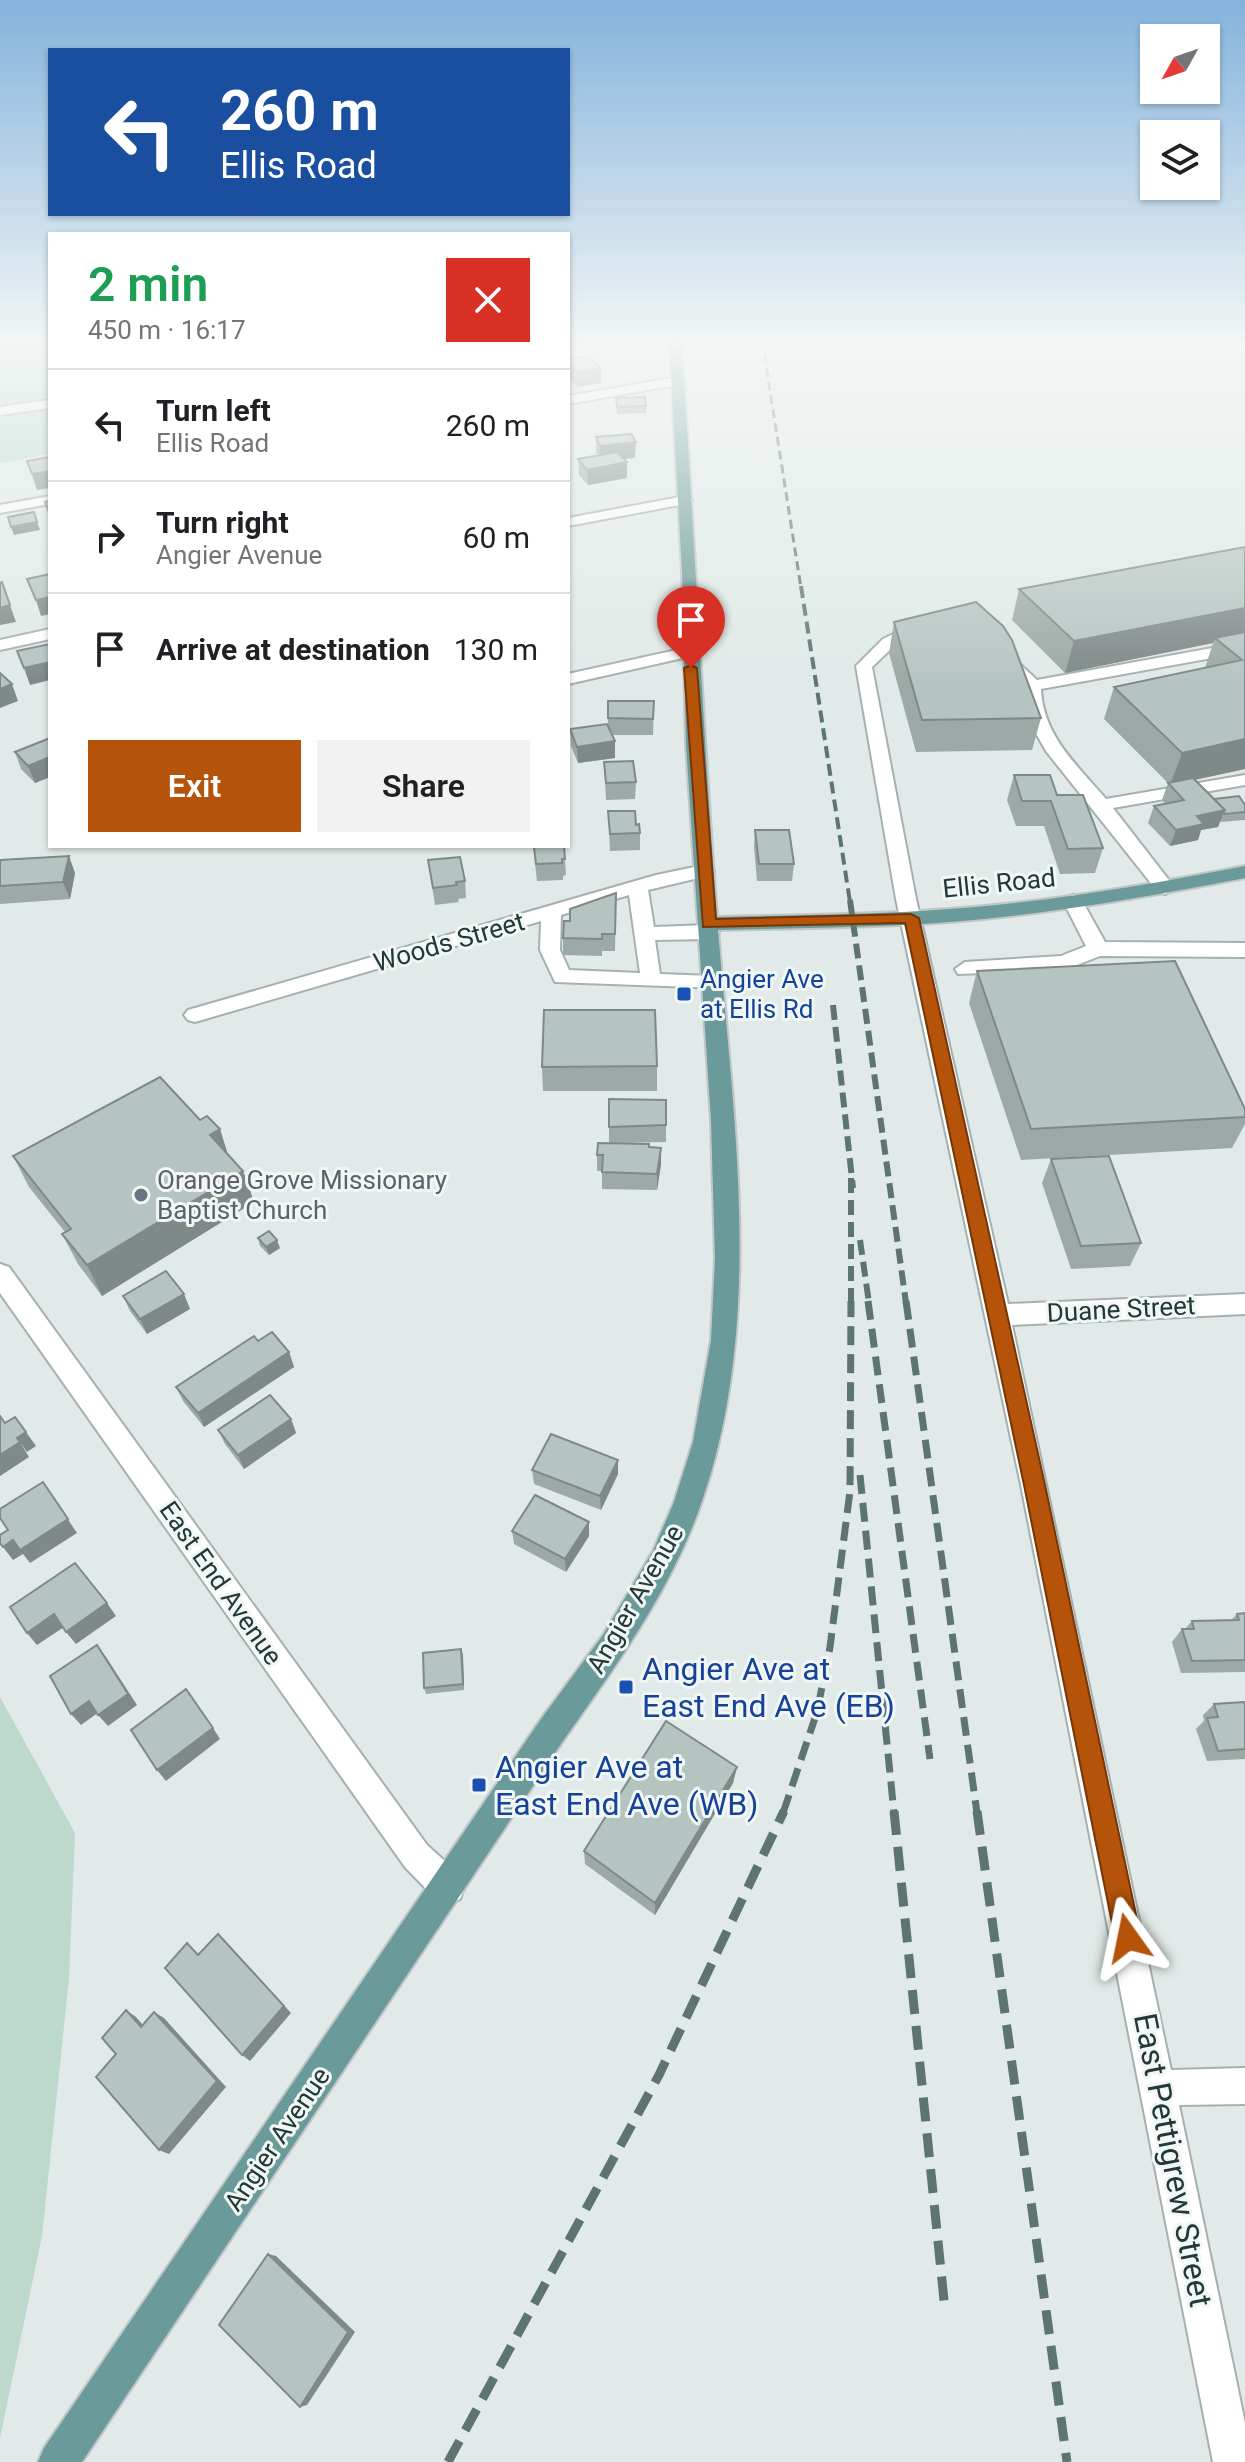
<!DOCTYPE html>
<html lang="en">
<head>
<meta charset="utf-8">
<style>
	body { margin:0; font-family:Roboto,sans-serif; background:#f2f2f2; color:#202124; height:100vh; display:flex; flex-direction:column; font-size:30px; white-space:nowrap }
	* { box-sizing:border-box; margin:0 }
	p { font-size:26px; color:#757577 }
	.icon { flex:none; width:44px; height:44px; fill:none; stroke:currentColor; stroke-width:2; stroke-linecap:round; stroke-linejoin:round }
	.map { position:relative; flex:1; overflow:hidden }
	.details { position:absolute; left:48px; top:232px; width:522px; height:616px; display:flex; flex-direction:column; background:#fff; border-radius:0px; box-shadow:0 2px 6px #0004 }
	.details>* { flex:none }
	.guide { position:absolute; left:48px; top:48px; width:522px; height:168px; border-radius:0px; box-shadow:0 2px 6px #0004; background:#1a4fa0; color:#fff; overflow:hidden }
	.needle { width:52px; rotate:230deg }
	.buttons { position:absolute; left:1140px; top:24px; display:grid; gap:16px }
	.buttons a { display:grid; place-items:center; width:80px; height:80px; border-radius:0px; background:#fff; box-shadow:0 2px 6px #0004; font-size:40px }
	.pin { position:absolute; display:grid; place-items:center; width:68px; height:68px; color:#fff; margin:-82px -34px; border-radius:50% 50% 50% 0; rotate:-45deg; box-shadow:0 0 8px #0007 }
	.pin .icon { rotate:45deg }
	.me { position:absolute; width:88px; margin:-44px; rotate:348deg; stroke-linejoin:round; filter:drop-shadow(0 0 6px #0008) }
	.turn { display:flex; align-items:center; gap:28px; height:168px; padding:0 40px; font-size:36px }
	.turn .icon { width:104px; height:104px; stroke-width:2.5 }
	.turn b { display:block; font-size:56px; line-height:68px }
	.round { display:grid; place-items:center; flex:none; width:84px; height:84px; border-radius:0px; background:#f2f2f2 }
	.overview { display:flex; align-items:center; justify-content:space-between; height:136px; padding:0 40px }
	h1 { font-size:48px; font-weight:600; line-height:60px; color:#1e9e55 }
	.cta { display:flex; gap:16px; margin-top:auto; padding:16px 40px }
	.cta a { flex:1; height:92px; border-radius:0px; background:#b45309; color:#fff; font-size:32px; font-weight:600; line-height:92px; text-align:center }
	.cta a+a { background:#f2f2f2; color:#202124 }
	ul { padding:0; list-style:none }
	li { display:flex; align-items:center; gap:24px; height:112px; padding:0 40px; border-top:2px solid #e0e0e0 }
	li div { flex:1 }
	li b { display:block; font-size:30px }
	li em { font-style:normal }
	.map>svg:first-child { display:block }
	.green { fill:#bcd9cb }
	.lines { fill:none; stroke-linecap:round; stroke-linejoin:round }
	.minor-casing { stroke:#a4b1b0; stroke-width:4 }
	.major-casing { stroke:#c1c7c7; stroke-width:4 }
	.minor { fill:#fff; fill-rule:evenodd }
	.major { fill:#6a9a9a; fill-rule:evenodd }
	.rail-far4 { stroke:#5d7473; stroke-width:3; stroke-dasharray:9 5; stroke-linecap:butt }
	.rail-far3 { stroke:#5d7473; stroke-width:4; stroke-dasharray:12 6; stroke-linecap:butt }
	.rail-far2 { stroke:#5d7473; stroke-width:6; stroke-dasharray:15 7; stroke-linecap:butt }
	.rail-far1 { stroke:#5d7473; stroke-width:7; stroke-dasharray:19 9; stroke-linecap:butt }
	.rail { stroke:#5d7473; stroke-width:9; stroke-dasharray:24 12; stroke-linecap:butt }
	.wall { fill:#9da9a6 }
	.shaded-wall { fill:#7f8987 }
	.building { fill:#b6c4c1; stroke:#7f8987; stroke-width:2 }
	.route { fill:#b45309; stroke:#753606; stroke-width:2 }
	.transit-dot { fill:#1a4fb4; stroke:#f1f7f5; stroke-width:3 }
	.worship-dot { fill:#6b7280; stroke:#f1f7f5; stroke-width:3 }
	.labels { text-anchor:middle; dominant-baseline:central; stroke-width:6; stroke-linejoin:round; paint-order:stroke }
	.street-label { font-size:26px; fill:#233838; stroke:#f1f7f5 }
	.transit-label { font-size:26px; fill:#164399; stroke:#f1f7f5; text-anchor:start }
	.worship-label { font-size:26px; fill:#5b616d; stroke:#f1f7f5; text-anchor:start }
	.near-transit-label { font-size:32px; fill:#164399; stroke:#f1f7f5; text-anchor:start }
	.near-street-label { font-size:32px; fill:#233838; stroke:#f1f7f5 }
</style>
</head>
<body>
<div class="map">
<svg width="1245" height="2462" viewBox="0 0 1245 2462">
	<rect width="100%" height="100%" fill="#e1eae8"/>
	<!-- green -->
	<g class="green">
		<polygon points="0,340 50,340 50,454 0,463"/>
		<polygon points="0,1697 75,1833 69,1979 42,2236 0,2438"/>
	</g>
	<g class="lines">
		<!-- minor casing -->
		<g class="minor-casing">
			<g id="minor">
				<polygon points="678,377 684,381 682,384 568,404 568,396"/>
				<polygon points="50,400 50,408 0,415 0,407"/>
				<polygon points="50,496 50,504 0,513 0,505"/>
				<polygon points="685,496 692,500 690,503 568,526 568,518"/>
				<polygon points="918,622 924,624 924,630 894,646 872,667 916,899 1008,1304 1245,1294 1245,1314 1012,1325 1171,2070 1245,2068 1245,2104 1179,2105 1245,2423 1245,2462 1213,2462 1021,1485 896,899 856,666 883,639"/>
				<polygon points="50,629 50,639 0,650 0,640"/>
				<path d="M 1245,642 L 1245,652 L 1041,689 C 1043,736 1077,765 1106,799 L 1245,775 L 1245,785 L 1113,808 L 1175,888 L 1165,894 L 1158,892 L 1046,751 L 1029,721 L 1025,687 L 998,660 L 1000,657 L 1012,657 L 1037,680 Z"/>
				<polygon points="690,647 698,652 696,655 568,684 568,674"/>
				<path d="M 704,865 L 711,867 L 714,871 L 711,875 L 648,890 L 654,927 L 709,925 L 719,932 L 709,939 L 655,940 L 660,974 L 713,976 L 720,978 L 723,983 L 720,988 L 555,982 L 540,950 L 541,921 L 195,1022 L 188,1020 L 184,1015 L 188,1010 L 656,875 ZM 629,895 L 640,973 L 569,970 L 560,950 L 561,915 Z"/>
				<polygon points="1073,895 1080,897 1105,942 1245,943 1245,957 1100,956 1064,970 958,974 955,969 965,962 1061,956 1086,946 1063,901"/>
				<polygon points="0,1264 9,1267 427,1845 460,1875 464,1887 460,1899 448,1903 436,1899 405,1867 0,1293"/>
			</g>
		</g>
		<!-- major casing -->
		<g class="major-casing">
			<path id="major" d="M 669,340 L 681,340 C 695,532 702,725 717,917 C 795,915 872,915 949,909 C 1049,902 1147,885 1245,866 L 1245,878 C 1147,897 1049,914 950,922 C 873,928 796,928 718,930 C 733,1118 765,1319 702,1501 C 672,1589 616,1666 563,1741 L 82,2462 L 38,2462 L 44,2448 L 541,1719 L 603,1635 L 653,1551 L 674,1502 L 693,1442 L 711,1340 L 715,1259 L 711,1120 L 686,744 L 682,571 Z"/>
		</g>
		<!-- minor -->
		<use href="#minor" class="minor"/>
		<!-- major -->
		<use href="#major" class="major"/>
		<!-- rail-far4 -->
		<polyline class="rail-far4" points="762,340 801,588"/>
		<!-- rail-far3 -->
		<polyline class="rail-far3" points="801,586 850,902"/>
		<!-- rail-far2 -->
		<g class="rail-far2">
			<polyline points="850,900 906,1303"/>
			<polyline points="833,1005 853,1188"/>
			<polyline points="860,1240 869,1303"/>
			<polyline points="851,1303 851,1177"/>
		</g>
		<!-- rail-far1 -->
		<g class="rail-far1">
			<polyline points="868,1301 930,1759"/>
			<polyline points="906,1301 977,1813"/>
			<polyline points="860,1475 894,1813"/>
			<polyline points="783,1813 817,1712 830,1647 850,1491 851,1301"/>
		</g>
		<!-- rail -->
		<g class="rail">
			<polyline points="894,1811 945,2310"/>
			<polyline points="977,1811 1067,2462"/>
			<polyline points="448,2462 659,2075 784,1811"/>
		</g>
	</g>
	<!-- wall -->
	<g class="wall">
		<polygon points="568,359 601,383 577,387 568,378"/>
		<polygon points="616,398 646,406 646,413 617,414"/>
		<polygon points="596,437 635,458 624,459 627,478 588,485 579,475 578,459 598,455 596,452"/>
		<polygon points="1245,547 1245,769 1195,780 1214,799 1245,805 1245,820 1221,822 1220,821 1218,827 1201,830 1198,840 1170,846 1148,823 1154,806 1165,804 1162,800 1168,783 1104,719 1114,687 1205,668 1213,643 1065,673 1012,620 1019,589"/>
		<polygon points="894,622 1041,718 1032,750 916,752 889,653"/>
		<polygon points="608,701 654,701 653,735 612,735 615,741 615,758 578,763 571,746 570,729 608,726"/>
		<polygon points="50,738 50,777 35,783 21,769 15,752"/>
		<polygon points="604,762 636,782 635,799 606,800"/>
		<polygon points="1014,775 1057,795 1103,848 1095,873 1060,874 1044,826 1016,826 1007,800"/>
		<polygon points="608,811 636,825 640,833 640,850 610,851"/>
		<polygon points="755,830 794,864 792,881 757,881 754,847"/>
		<polygon points="533,846 565,859 566,875 563,876 563,880 537,881"/>
		<polygon points="0,860 75,873 70,899 0,904"/>
		<polygon points="428,860 465,881 466,898 458,899 459,902 435,905"/>
		<polygon points="616,893 615,951 602,951 602,956 563,955 563,938 570,921"/>
		<polygon points="977,971 1245,1109 1245,1124 1232,1148 1021,1160 969,1003"/>
		<polygon points="657,1066 657,1091 543,1091 542,1067"/>
		<polygon points="609,1099 666,1125 666,1142 613,1143 661,1148 661,1164 657,1190 602,1189 602,1171 597,1171 597,1155 609,1143"/>
		<polygon points="200,1120 243,1171 254,1202 102,1296 78,1264 62,1234 65,1232 29,1187 13,1156"/>
		<polygon points="1051,1159 1141,1243 1130,1266 1071,1269 1042,1183"/>
		<polygon points="258,1238 280,1248 269,1255 260,1246"/>
		<polygon points="123,1296 190,1309 147,1334 130,1311"/>
		<polygon points="258,1341 289,1352 294,1367 204,1427 183,1401 176,1387"/>
		<polygon points="291,1419 296,1433 244,1469 225,1444 218,1430"/>
		<polygon points="532,1470 618,1474 601,1510 534,1484"/>
		<polygon points="512,1531 589,1536 566,1572 514,1544"/>
		<polygon points="1245,1613 1245,1672 1181,1673 1172,1642 1182,1629 1185,1629 1192,1621 1231,1620 1237,1614"/>
		<polygon points="463,1655 464,1690 426,1694 424,1688"/>
		<polygon points="1245,1702 1245,1759 1207,1761 1196,1729 1204,1721 1203,1715 1214,1704"/>
		<polygon points="737,1767 733,1783 655,1915 585,1864 584,1851"/>
	</g>
	<!-- shaded-wall -->
	<g class="shaded-wall">
		<polygon points="601,368 601,383 577,387 577,372"/>
		<polygon points="636,442 635,458 600,461 600,446"/>
		<polygon points="627,462 627,478 588,485 587,470"/>
		<polygon points="50,471 50,488 37,490 32,474"/>
		<polygon points="37,522 40,530 14,535 11,527"/>
		<polygon points="50,597 50,614 41,616 36,600"/>
		<polygon points="10,605 16,622 0,625 0,608"/>
		<polygon points="1245,608 1245,637 1215,638 1213,643 1065,673 1074,641"/>
		<polygon points="50,662 50,680 30,685 24,668"/>
		<polygon points="12,684 18,701 0,708 0,689"/>
		<polygon points="1245,739 1245,769 1170,785 1182,753"/>
		<polygon points="615,741 615,758 578,763 577,747"/>
		<polygon points="50,757 50,777 35,783 28,766"/>
		<polygon points="1225,810 1218,827 1201,830 1198,840 1170,846 1176,830 1197,816"/>
		<polygon points="69,856 75,873 70,899 63,882"/>
		<polygon points="220,1129 230,1161 210,1135"/>
		<polygon points="661,1148 661,1164 657,1190 657,1174"/>
		<polygon points="243,1171 254,1202 102,1296 87,1265"/>
		<polygon points="277,1240 280,1248 269,1255 266,1247"/>
		<polygon points="184,1294 190,1309 147,1334 140,1319"/>
		<polygon points="289,1352 294,1367 204,1427 198,1413"/>
		<polygon points="291,1419 296,1433 244,1469 238,1455"/>
		<polygon points="26,1432 36,1446 27,1452 17,1438"/>
		<polygon points="20,1442 29,1457 0,1476 0,1455"/>
		<polygon points="618,1460 618,1474 601,1510 600,1496"/>
		<polygon points="43,1482 77,1533 30,1563 23,1554 13,1560 3,1547"/>
		<polygon points="589,1522 589,1536 566,1572 565,1559"/>
		<polygon points="107,1603 116,1616 76,1644 66,1632"/>
		<polygon points="54,1614 64,1627 37,1645 27,1633"/>
		<polygon points="97,1645 106,1657 137,1705 108,1726 98,1715"/>
		<polygon points="461,1649 463,1655 464,1690 463,1684"/>
		<polygon points="89,1701 99,1712 81,1725 71,1714"/>
		<polygon points="213,1728 220,1739 166,1781 157,1770"/>
		<polygon points="737,1767 733,1783 655,1915 655,1903"/>
		<polygon points="218,1934 291,2013 250,2061 242,2055"/>
		<polygon points="126,2010 136,2017 151,2034 141,2027"/>
		<polygon points="154,2012 164,2018 226,2087 169,2154 159,2150"/>
		<polygon points="268,2254 276,2256 355,2332 307,2405 300,2407"/>
	</g>
	<!-- building -->
	<g class="building">
		<polygon points="588,356 601,368 577,372 568,363 568,359"/>
		<polygon points="645,397 646,406 617,407 616,398"/>
		<polygon points="631,434 636,442 600,446 596,437"/>
		<polygon points="617,452 627,462 587,470 578,459"/>
		<polygon points="50,457 50,471 32,474 27,461"/>
		<polygon points="50,500 50,515 45,502"/>
		<polygon points="34,512 37,522 11,527 8,517"/>
		<polygon points="1245,547 1245,608 1074,641 1019,589"/>
		<polygon points="50,574 50,597 36,600 27,579"/>
		<polygon points="2,582 10,605 0,608 0,583"/>
		<polygon points="976,602 1003,626 1012,640 1041,718 922,720 894,622"/>
		<polygon points="1245,632 1245,739 1182,753 1114,687 1242,660 1215,638"/>
		<polygon points="50,644 50,662 24,668 17,651"/>
		<polygon points="0,673 12,684 0,689"/>
		<polygon points="608,701 654,701 653,719 608,718"/>
		<polygon points="607,724 615,741 577,747 570,729"/>
		<polygon points="50,738 50,757 28,766 15,752"/>
		<polygon points="633,761 636,782 606,783 604,762"/>
		<polygon points="1014,775 1050,775 1057,795 1083,795 1103,848 1068,849 1051,801 1022,801"/>
		<polygon points="1193,778 1225,810 1197,816 1204,824 1176,830 1154,806 1184,800 1168,783"/>
		<polygon points="1239,796 1245,805 1245,812 1225,814 1224,812 1225,810 1214,799"/>
		<polygon points="608,811 635,811 636,825 639,824 640,833 610,834"/>
		<polygon points="755,830 789,830 794,864 759,864"/>
		<polygon points="534,846 564,846 565,859 562,859 562,863 536,864"/>
		<polygon points="69,856 63,882 0,886 0,860"/>
		<polygon points="460,857 465,881 456,882 457,885 433,888 428,860"/>
		<polygon points="616,893 615,934 602,934 602,939 563,938 564,921 570,921 570,909"/>
		<polygon points="1175,961 1245,1109 1245,1117 1031,1129 977,971"/>
		<polygon points="544,1010 655,1010 657,1066 542,1067"/>
		<polygon points="160,1077 200,1120 207,1116 220,1129 210,1135 243,1171 87,1265 62,1234 71,1229 13,1156"/>
		<polygon points="609,1099 666,1100 666,1125 609,1127"/>
		<polygon points="598,1143 649,1144 649,1147 661,1148 657,1174 602,1172 603,1155 597,1155"/>
		<polygon points="1109,1156 1141,1243 1081,1246 1051,1159"/>
		<polygon points="269,1231 277,1240 266,1247 258,1238"/>
		<polygon points="166,1271 184,1294 140,1319 123,1296"/>
		<polygon points="272,1332 289,1352 198,1413 176,1387 254,1336 258,1341"/>
		<polygon points="270,1395 291,1419 238,1455 218,1430"/>
		<polygon points="0,1416 5,1423 15,1417 26,1432 17,1438 20,1442 0,1455"/>
		<polygon points="551,1434 618,1460 600,1496 532,1470"/>
		<polygon points="43,1482 68,1519 20,1550 13,1540 3,1547 0,1543 0,1535 8,1530 0,1518 0,1509"/>
		<polygon points="535,1495 589,1522 565,1559 512,1531"/>
		<polygon points="75,1563 107,1603 66,1632 54,1614 27,1633 10,1607"/>
		<polygon points="1245,1613 1245,1660 1192,1661 1182,1629 1194,1629 1192,1621 1239,1620 1237,1614"/>
		<polygon points="97,1645 128,1694 98,1715 89,1701 71,1714 50,1676"/>
		<polygon points="461,1649 463,1684 424,1688 423,1653"/>
		<polygon points="186,1689 213,1728 157,1770 131,1730"/>
		<polygon points="1245,1702 1245,1749 1218,1751 1207,1718 1218,1717 1214,1704"/>
		<polygon points="666,1721 737,1767 655,1903 584,1851"/>
		<polygon points="218,1934 284,2006 242,2055 165,1968 187,1943 198,1955"/>
		<polygon points="126,2010 141,2027 154,2012 217,2081 159,2150 96,2077 116,2054 102,2038"/>
		<polygon points="268,2254 348,2332 300,2407 219,2325"/>
	</g>
	<!-- sky -->
	<linearGradient id="sky" x2="0" y2="1"><stop stop-color="#84b3dc"/><stop offset="0.5" stop-color="#f2f6f5"/><stop offset="1" stop-color="#f2f6f5" stop-opacity="0"/></linearGradient>
	<rect width="1245" height="684" fill="url(#sky)"/>
	<!-- route -->
	<polygon class="route" points="691,665 697,668 716,919 911,914 919,918 1045,1485 1141,1938 1137,1947 1128,1950 1119,1947 1115,1938 1024,1485 905,923 703,927 684,668"/>
	<!-- markers -->
	<g class="transit-dot">
		<rect x="676" y="986" width="16" height="16" rx="4"/>
		<rect x="618" y="1679" width="16" height="16" rx="4"/>
		<rect x="471" y="1777" width="16" height="16" rx="4"/>
	</g>
	<circle class="worship-dot" cx="141" cy="1195" r="8"/>
	<g class="labels">
		<!-- street labels -->
		<g class="street-label">
			<text transform="translate(999 883) rotate(-6)">Ellis Road</text>
			<text transform="translate(449 942) rotate(-16)">Woods Street</text>
			<text transform="translate(1121 1309) rotate(-3)">Duane Street</text>
			<text transform="translate(221 1583) rotate(55)">East End Avenue</text>
			<text transform="translate(635 1599) rotate(-60)">Angier Avenue</text>
			<text transform="translate(277 2139) rotate(-56)">Angier Avenue</text>
		</g>
		<!-- transit labels -->
		<g class="transit-label">
			<text x="700" y="979">Angier Ave<tspan x="700" dy="30">at Ellis Rd</tspan></text>
		</g>
		<!-- worship labels -->
		<g class="worship-label">
			<text x="157" y="1180">Orange Grove Missionary<tspan x="157" dy="30">Baptist Church</tspan></text>
		</g>
		<!-- near-transit labels -->
		<g class="near-transit-label">
			<text x="642" y="1669">Angier Ave at<tspan x="642" dy="37">East End Ave (EB)</tspan></text>
			<text x="495" y="1767">Angier Ave at<tspan x="495" dy="37">East End Ave (WB)</tspan></text>
		</g>
		<!-- near-street labels -->
		<g class="near-street-label">
			<text transform="translate(1173 2160) rotate(79)">East Pettigrew Street</text>
		</g>
	</g>
</svg>
<div class="buttons">
<a><svg class="needle" viewBox="-14 -14 28 28"><path d="M0-13l5 13h-10z" fill="#e53935"/><path d="M0 13l5-13h-10z" fill="#757577"/></svg></a>
<a><svg class="icon" aria-label="layers" viewBox="0 0 24 24"><path d="M12 4l9 5-9 5-9-5zM3 14l9 5 9-5"/></svg></a>
</div>
<div class="pin" style="left:691px;top:668px;background:#d93025"><svg class="icon" aria-label="arrive" viewBox="0 0 24 24"><path d="M6 21V4h12l-3 4 3 4H6"/></svg></div>
<svg class="me" style="left:1128px;top:1938px" viewBox="-20 -20 40 40"><path d="M0-17L14 15 0 8-14 15z" fill="#b45309" stroke="#fff" stroke-width="4"/></svg>
<div class="guide">
<div class="turn"><svg class="icon" aria-label="left" viewBox="0 0 24 24"><path d="M17 20v-9H6M10 6l-5 5 5 5"/></svg><div><b>260 m</b>Ellis Road</div></div>
</div>
<section class="details">
<div class="overview"><div><h1>2 min</h1><p>450 m · 16:17</p></div><a class="round" style="background:#d93025;color:#fff"><svg class="icon" aria-label="close" viewBox="0 0 24 24"><path d="M6 6l12 12M18 6L6 18"/></svg></a></div>
<ul>
<li><svg class="icon" aria-label="left" viewBox="0 0 24 24"><path d="M17 20v-9H6M10 6l-5 5 5 5"/></svg><div><b>Turn left</b><p>Ellis Road</p></div><em>260 m</em></li>
<li><svg class="icon" aria-label="right" viewBox="0 0 24 24"><path d="M7 20v-9h11M14 6l5 5-5 5"/></svg><div><b>Turn right</b><p>Angier Avenue</p></div><em>60 m</em></li>
<li><svg class="icon" aria-label="arrive" viewBox="0 0 24 24"><path d="M6 21V4h12l-3 4 3 4H6"/></svg><div><b>Arrive at destination</b></div><em>130 m</em></li>
</ul>
<div class="cta"><a>Exit</a><a>Share</a></div>
</section>
</div>
</body>
</html>
